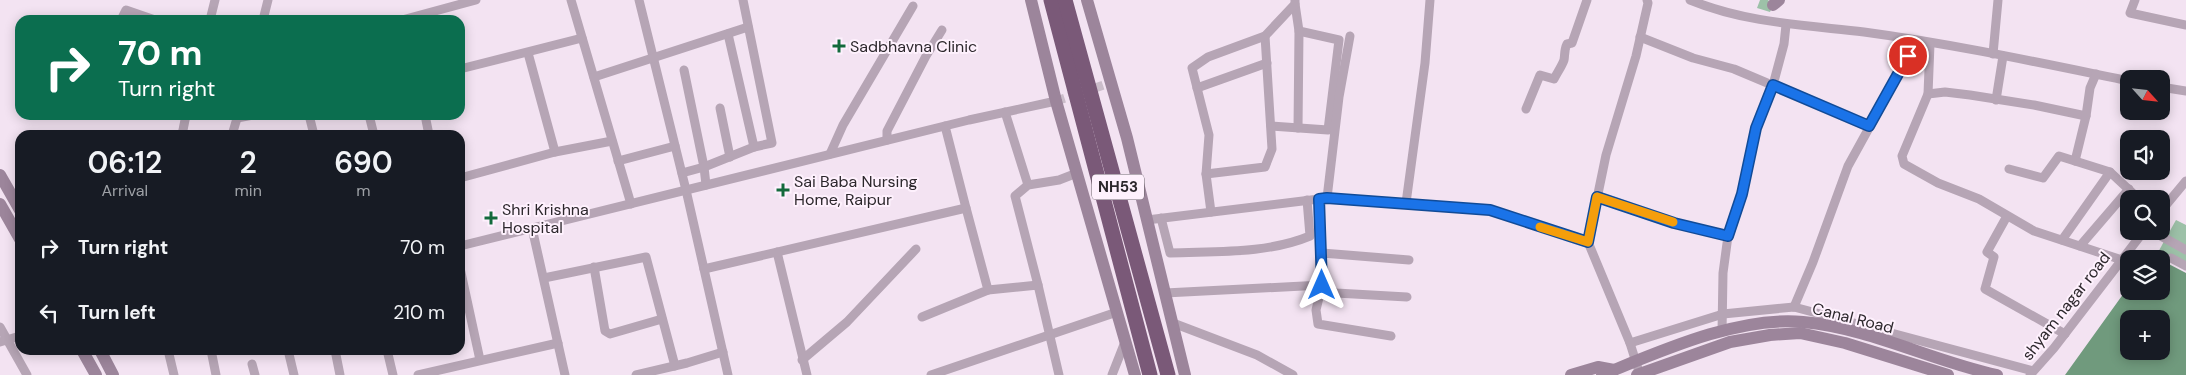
<!DOCTYPE html>
<html lang="en">
<head>
<meta charset="utf-8">
<style>
	body { margin:0; font-family:"DM Sans",sans-serif; background:#20242c; color:#f1f3f6; height:100vh; display:flex; flex-direction:column; font-size:19px; white-space:nowrap }
	* { box-sizing:border-box; margin:0 }
	p { font-size:16px; color:#9ea1a6 }
	.icon { flex:none; width:28px; height:28px; fill:none; stroke:currentColor; stroke-width:2; stroke-linecap:round; stroke-linejoin:round }
	.map { position:relative; flex:1; overflow:hidden }
	.drawer { position:absolute; left:15px; top:130px; width:450px; height:225px; display:flex; flex-direction:column; background:#171b24; border-radius:15px; box-shadow:0 2px 12px #0003 }
	.drawer>* { flex:none }
	.hud { position:absolute; left:15px; top:15px; width:450px; height:105px; border-radius:15px; box-shadow:0 2px 12px #0003; background:#0b6e4f; color:#fff; overflow:hidden }
	.needle { width:32px; rotate:117deg }
	.fabs { position:absolute; left:2120px; top:70px; display:grid; gap:10px }
	.fabs a { display:grid; place-items:center; width:50px; height:50px; border-radius:10px; background:#171b24; box-shadow:0 2px 12px #0003; font-size:25px }
	.pin { position:absolute; display:grid; place-items:center; width:42px; height:42px; color:#fff; margin:-21px; border:2px solid #fff; border-radius:50%; box-shadow:0 1px 5px #0007 }
	.me { position:absolute; width:55px; margin:-28px; rotate:0deg; stroke-linejoin:round; filter:drop-shadow(0 0 4px #0008) }
	.turn { display:flex; align-items:center; gap:18px; height:105px; padding:0 20px; font-size:22px }
	.turn .icon { width:65px; height:65px; stroke-width:2.5 }
	.turn b { display:block; font-size:35px; line-height:42px }
	.eta { display:flex; justify-content:space-evenly; align-items:center; height:85px; text-align:center }
	.eta b { font-size:30px; font-weight:600; line-height:35px }
	ul { padding:0; list-style:none }
	li { display:flex; align-items:center; gap:15px; height:65px; padding:0 20px }
	li div { flex:1 }
	li b { display:block; font-size:19px }
	li em { font-style:normal }
	.map>svg:first-child { display:block }
	.green { fill:#9dc1a8 }
	.water { fill:#709a7d; fill-rule:evenodd }
	.lines { fill:none; stroke-linecap:round; stroke-linejoin:round }
	.street-tunnel { stroke:#cbbdca; stroke-width:9; stroke-dasharray:9 4.5; stroke-linecap:butt }
	.street { stroke:#b6a5b5; stroke-width:9 }
	.secondary { stroke:#9c859b; stroke-width:12 }
	.highway { stroke:#7a5978; stroke-width:15 }
	.route-casing { stroke:#114b97; stroke-width:12 }
	.route { stroke:#1a73e8; stroke-width:9 }
	.slow { stroke:#f59e0b; stroke-width:9 }
	.poi-dot { fill:#136a3c; stroke:#fef1fd; stroke-width:2 }
	.labels { text-anchor:middle; dominant-baseline:central; stroke-width:4; stroke-linejoin:round; paint-order:stroke }
	.shield { fill:#fef1fd; stroke:#6b646b; stroke-width:1 }
	.shield-label { font-size:15px; font-weight:bold; fill:#2c272c }
	.poi-label { font-size:16px; fill:#2c272c; stroke:#fef1fd; text-anchor:start }
	.street-label { font-size:16px; fill:#2c272c; stroke:#fef1fd }
</style>
</head>
<body>
<div class="map">
<svg width="2186" height="375" viewBox="0 0 2186 375">
	<rect width="100%" height="100%" fill="#f3e3f2"/>
	<!-- green -->
	<g class="green">
		<polygon points="1760,0 1768,0 1773,5 1770,12 1757,8"/>
		<polygon points="2176,220 2186,225 2186,270 2157,254"/>
	</g>
	<!-- water -->
	<path class="water" d="M 2161,260 L 2186,273 L 2186,375 L 2065,375 L 2129,286 L 2129,291 L 2161,291 ZM 2129,319 L 2161,319 L 2161,351 L 2129,351 Z"/>
	<g class="lines">
		<!-- street-tunnel -->
		<polyline class="street-tunnel" points="1056,101 1110,83"/>
		<!-- street -->
		<g class="street">
			<polyline points="571,0 631,204"/>
			<polyline points="639,0 686,190 728,375"/>
			<path d="M 1690,0 C 1746,23 1804,25 1864,32 C 1953,44 2041,63 2129,81"/>
			<polyline points="2135,0 2130,13 2186,25"/>
			<polyline points="66,20 70,20"/>
			<polyline points="121,20 126,10 155,20"/>
			<polyline points="210,20 215,0"/>
			<polyline points="263,20 268,0"/>
			<polyline points="402,20 476,0"/>
			<polyline points="728,34 754,147 772,143 743,0"/>
			<polyline points="1640,37 1693,58 1734,69 1869,126"/>
			<polyline points="1930,44 1928,94 1902,156 1904,164 1938,183 1979,199 2034,231 2122,260"/>
			<polyline points="528,53 555,152"/>
			<polyline points="1993,54 1998,0"/>
			<polyline points="460,69 582,38"/>
			<polyline points="594,77 748,27"/>
			<polyline points="2161,87 2186,91"/>
			<polyline points="1197,88 1267,63"/>
			<polyline points="1928,94 1945,92 1970,95 2034,105 2086,116"/>
			<polyline points="1996,100 2003,56"/>
			<polyline points="720,108 730,157"/>
			<path d="M 1526,109 L 1540,75 L 1554,79 C 1557,73 1562,66 1564,60 C 1565,55 1564,50 1567,44 L 1572,43 L 1587,0"/>
			<polyline points="1005,112 1028,185"/>
			<polyline points="309,115 314,135"/>
			<polyline points="369,115 374,135"/>
			<polyline points="425,115 429,135"/>
			<polyline points="237,118 253,115"/>
			<polyline points="945,126 966,208"/>
			<polyline points="1271,126 1328,130 1339,40 1299,31 1295,4"/>
			<polyline points="1298,128 1299,31"/>
			<polyline points="182,135 186,115"/>
			<polyline points="232,135 238,115"/>
			<polyline points="887,140 887,131 926,56 942,30"/>
			<polyline points="830,154 843,125 913,6"/>
			<polyline points="618,161 675,146"/>
			<polyline points="2009,169 2043,178 2059,156 2075,161 2086,116 2090,88 2096,74"/>
			<polyline points="2110,172 2139,199"/>
			<polyline points="682,173 704,167 684,70"/>
			<polyline points="1206,174 1265,167 1272,149 1265,36"/>
			<polyline points="460,178 555,152 612,141"/>
			<polyline points="706,185 704,167 754,147"/>
			<polyline points="1597,197 1675,223 1728,236"/>
			<polyline points="1327,198 1339,97 1350,36"/>
			<polyline points="1319,199 1322,285 1316,310 1318,324 1391,336"/>
			<polyline points="1406,203 1425,63 1430,0"/>
			<polyline points="2161,211 2186,181"/>
			<polyline points="1211,212 1206,174 1209,135 1192,68 1208,57 1265,36 1295,4 1295,0"/>
			<polyline points="2007,216 1987,252 1994,257 1985,289 2065,334"/>
			<path d="M 1161,218 L 1170,253 C 1216,251 1267,254 1310,236 L 1307,200"/>
			<polyline points="1147,220 1327,198 1490,210 1588,242"/>
			<polyline points="532,228 565,375"/>
			<polyline points="2152,231 2186,250"/>
			<polyline points="2062,240 2110,172 2075,161"/>
			<polyline points="460,246 969,120 1056,101"/>
			<polyline points="2080,246 2129,189"/>
			<polyline points="777,252 807,375"/>
			<polyline points="1322,253 1409,260"/>
			<polyline points="2171,258 2186,266"/>
			<polyline points="594,267 605,331 610,334 662,319"/>
			<polyline points="460,268 480,360"/>
			<polyline points="704,269 966,208 988,290 922,317"/>
			<polyline points="544,278 646,257 675,366"/>
			<polyline points="1038,285 1015,196 1028,185 1059,180 1077,173"/>
			<polyline points="988,290 1038,285 1059,375"/>
			<polyline points="1165,293 1322,285 1336,293 1407,297"/>
			<polyline points="1794,307 1813,262 1848,166 1917,41"/>
			<polyline points="1173,323 1257,355 1293,375"/>
			<polyline points="0,327 27,375"/>
			<polyline points="1722,332 1723,273 1728,236 1742,193 1756,128 1773,85 1784,44 1786,25"/>
			<polyline points="0,342 20,336"/>
			<polyline points="1630,343 1723,314 1794,307 2033,371"/>
			<polyline points="168,350 174,375"/>
			<polyline points="211,350 216,375"/>
			<polyline points="288,350 294,375"/>
			<polyline points="335,350 340,375"/>
			<polyline points="387,350 393,375"/>
			<polyline points="802,360 847,322 916,249"/>
			<polyline points="252,364 255,375"/>
			<polyline points="418,375 558,343"/>
			<polyline points="636,375 687,363 723,352"/>
			<polyline points="931,375 1117,312"/>
			<polyline points="1112,375 1125,342"/>
			<polyline points="1640,375 1630,343 1588,242 1606,155 1636,56 1648,3 1647,0"/>
			<polyline points="2030,375 2054,348 2144,231"/>
		</g>
		<!-- secondary -->
		<g class="secondary">
			<polyline points="1031,0 1056,101 1135,375"/>
			<polyline points="1087,0 1127,138 1185,375"/>
			<polyline points="1773,5 1779,0"/>
			<polyline points="0,175 20,210"/>
			<polyline points="0,204 20,239"/>
			<polyline points="82,350 96,375"/>
			<polyline points="100,350 113,375"/>
			<polyline points="1571,375 1598,367 1614,370"/>
			<path d="M 1602,375 C 1661,351 1738,316 1803,322 C 1870,328 1932,361 1997,375"/>
			<polyline points="1637,375 1730,342 1770,335 1800,333 1845,343 1948,375"/>
		</g>
		<!-- highway -->
		<g class="highway">
			<polyline points="1051,0 1150,375"/>
			<polyline points="1065,0 1168,375"/>
		</g>
	</g>
	<g class="lines">
		<!-- route casing -->
		<g class="route-casing">
			<polyline id="route" points="1322,285 1319,199 1327,198 1490,210 1588,242 1597,197 1674,223 1728,236 1742,194 1756,128 1773,85 1869,126 1908,56"/>
		</g>
		<!-- route -->
		<use href="#route" class="route"/>
		<!-- slow -->
		<polyline class="slow" points="1540,227 1588,242 1597,197 1673,222"/>
	</g>
	<!-- markers -->
	<g class="poi-dot">
		<path d="M836.5 38.5h5v5h5v5h-5v5h-5v-5h-5v-5h5z"/>
		<path d="M780.5 182.5h5v5h5v5h-5v5h-5v-5h-5v-5h5z"/>
		<path d="M488.5 210.5h5v5h5v5h-5v5h-5v-5h-5v-5h5z"/>
	</g>
	<g class="labels">
		<!-- shield labels -->
		<rect class="shield" x="1092" y="174.5" width="52" height="25" rx="4"/>
		<g class="shield-label">
			<text x="1118" y="187">NH53</text>
		</g>
		<!-- poi labels -->
		<g class="poi-label">
			<text x="850" y="46">Sadbhavna Clinic</text>
			<text x="794" y="181">Sai Baba Nursing<tspan x="794" dy="18">Home, Raipur</tspan></text>
			<text x="502" y="209">Shri Krishna<tspan x="502" dy="18">Hospital</tspan></text>
		</g>
		<!-- street labels -->
		<g class="street-label">
			<text transform="translate(2066 306) rotate(-52)">shyam nagar road</text>
			<text transform="translate(1853 318) rotate(14)">Canal Road</text>
		</g>
	</g>
</svg>
<div class="fabs">
<a><svg class="needle" viewBox="-14 -14 28 28"><path d="M0-13l5 13h-10z" fill="#e53935"/><path d="M0 13l5-13h-10z" fill="#9ea1a6"/></svg></a>
<a><svg class="icon" aria-label="sound" viewBox="0 0 24 24"><path d="M4 9h4l5-4v14l-5-4H4zM17 9q2 3 0 6"/></svg></a>
<a><svg class="icon" aria-label="search" viewBox="0 0 24 24"><circle cx="10" cy="10" r="6"/><path d="M15 15l6 6"/></svg></a>
<a><svg class="icon" aria-label="layers" viewBox="0 0 24 24"><path d="M12 4l9 5-9 5-9-5zM3 14l9 5 9-5"/></svg></a>
<a>+</a>
</div>
<div class="pin" style="left:1908px;top:56px;background:#d93025"><svg class="icon" aria-label="arrive" viewBox="0 0 24 24"><path d="M6 21V4h12l-3 4 3 4H6"/></svg></div>
<svg class="me" style="left:1322px;top:285px" viewBox="-20 -20 40 40"><path d="M0-17L14 15 0 8-14 15z" fill="#1a73e8" stroke="#fff" stroke-width="4"/></svg>
<div class="hud">
<div class="turn"><svg class="icon" aria-label="right" viewBox="0 0 24 24"><path d="M7 20v-9h11M14 6l5 5-5 5"/></svg><div><b>70 m</b>Turn right</div></div>
</div>
<section class="drawer">
<div class="eta">
<div><b>06:12</b><p>Arrival</p></div>
<div><b>2</b><p>min</p></div>
<div><b>690</b><p>m</p></div>
</div>
<ul>
<li><svg class="icon" aria-label="right" viewBox="0 0 24 24"><path d="M7 20v-9h11M14 6l5 5-5 5"/></svg><div><b>Turn right</b></div><em>70 m</em></li>
<li><svg class="icon" aria-label="left" viewBox="0 0 24 24"><path d="M17 20v-9H6M10 6l-5 5 5 5"/></svg><div><b>Turn left</b></div><em>210 m</em></li>
</ul>
</section>
</div>
</body>
</html>
